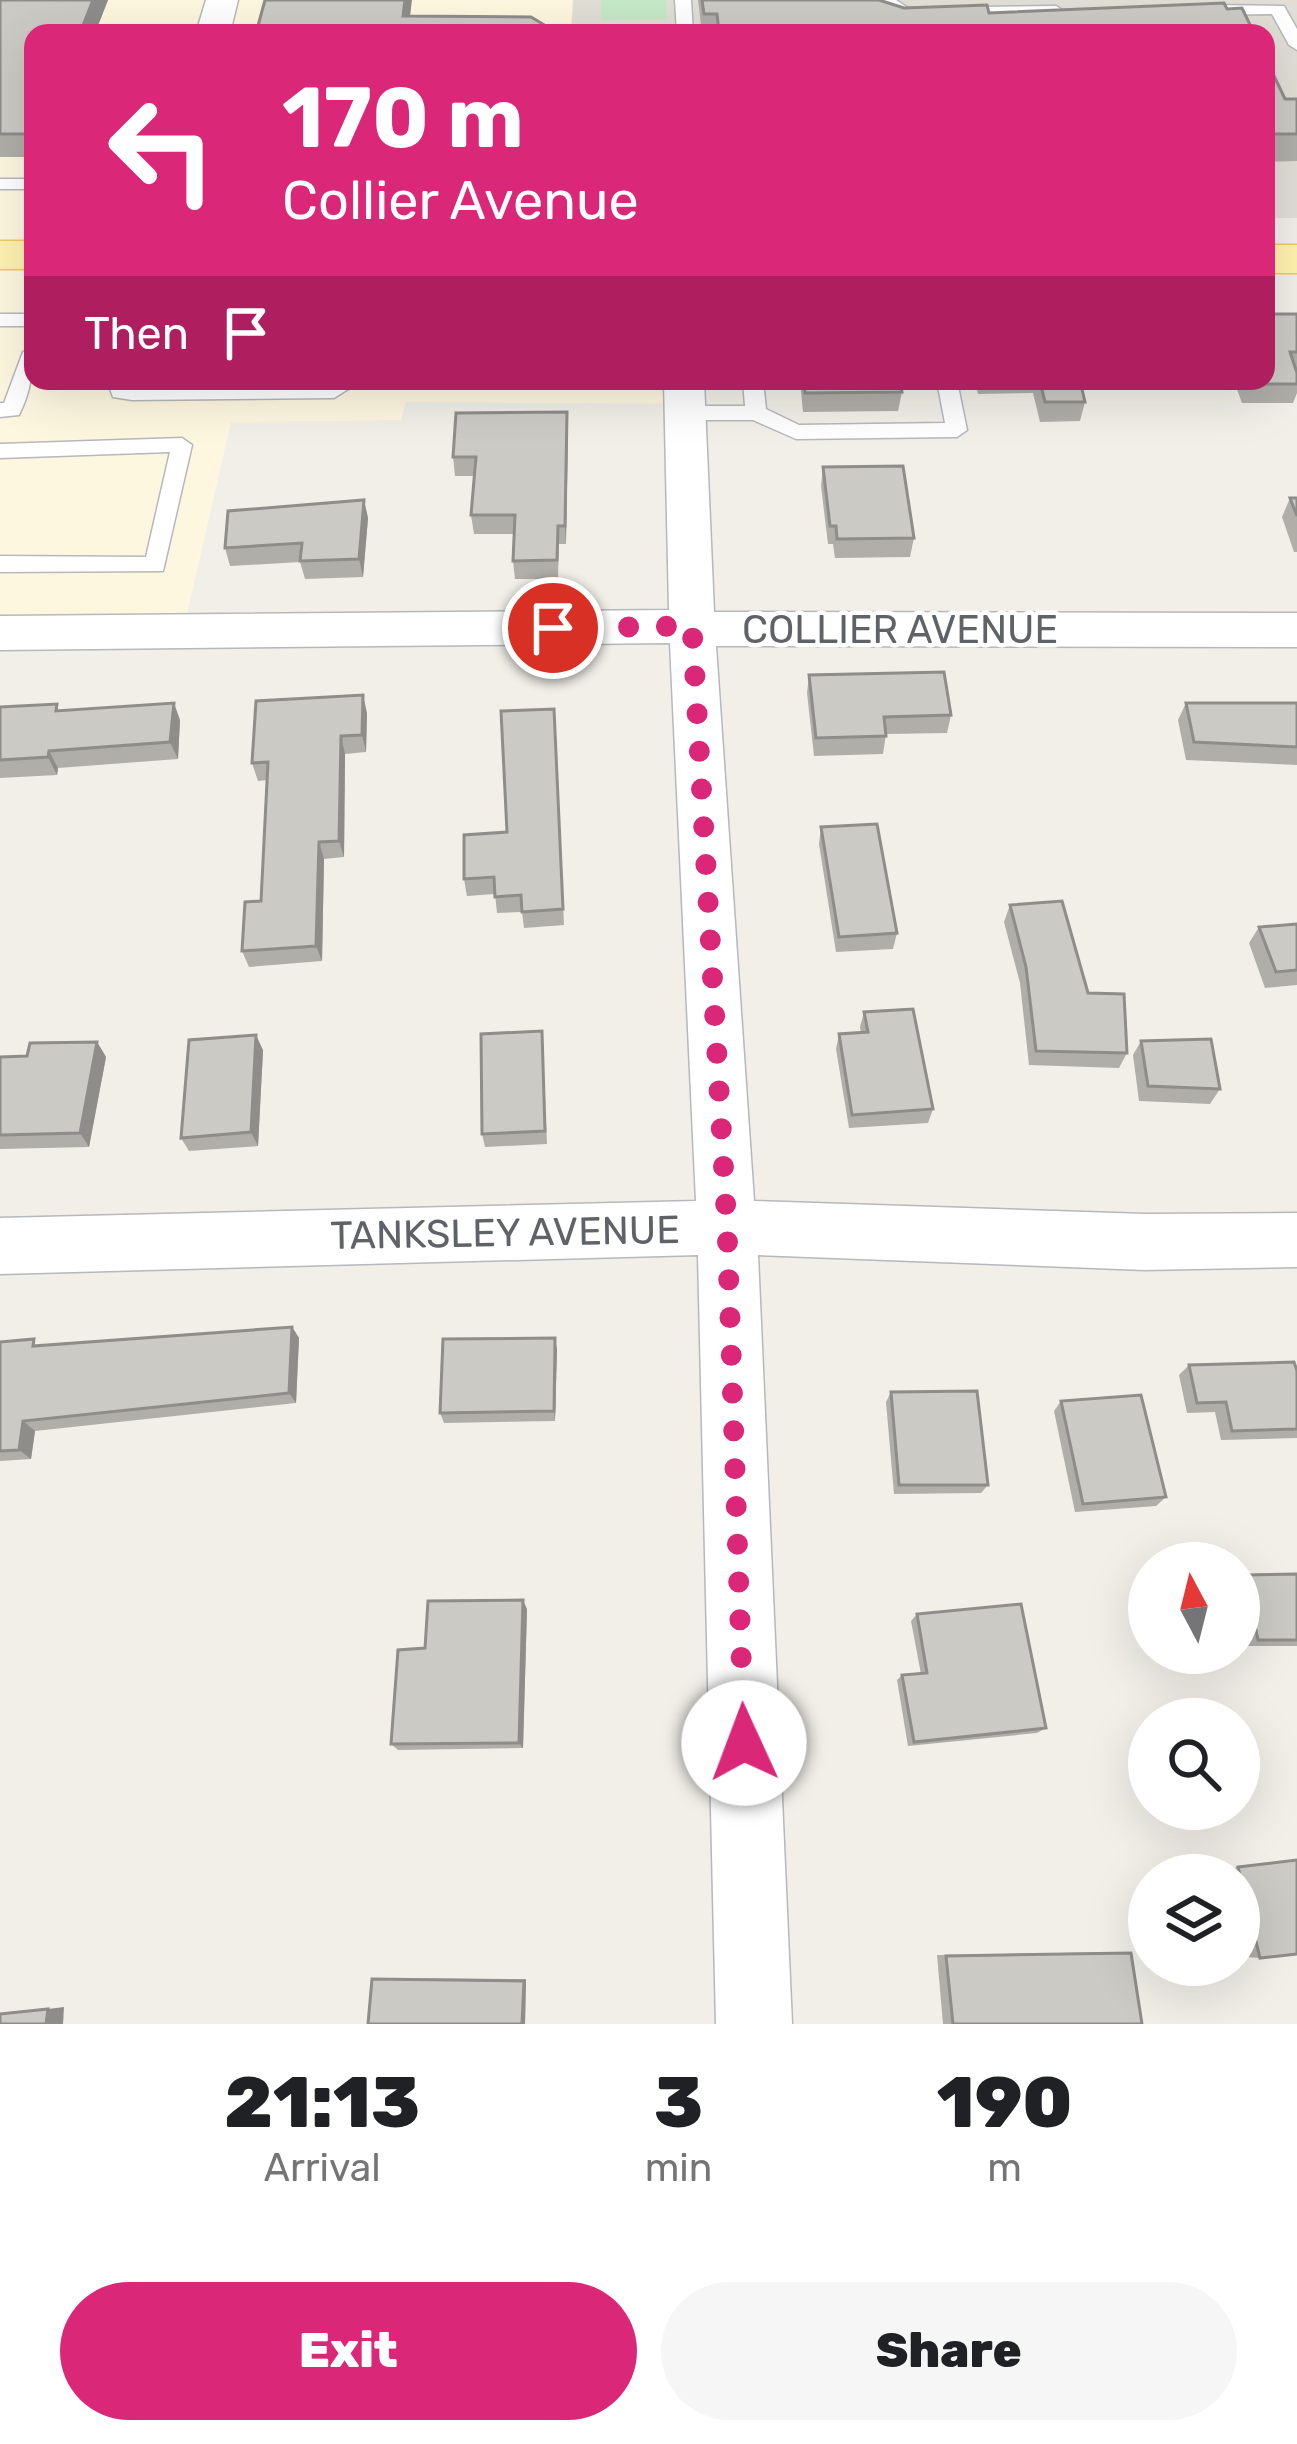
<!DOCTYPE html>
<html lang="en">
<head>
<meta charset="utf-8">
<style>
	body { margin:0; font-family:Rubik,sans-serif; background:#f6f6f6; color:#202124; height:100vh; display:flex; flex-direction:column; font-size:45px; white-space:nowrap }
	* { box-sizing:border-box; margin:0 }
	p { font-size:39px; color:#757577 }
	.icon { flex:none; width:66px; height:66px; fill:none; stroke:currentColor; stroke-width:2; stroke-linecap:round; stroke-linejoin:round }
	.map { position:relative; height:2024px; overflow:hidden }
	.sheet { display:flex; flex-direction:column; background:#fff; flex:1 }
	.sheet>* { flex:none }
	.guide { position:absolute; left:24px; top:24px; width:1251px; height:366px; border-radius:24px; box-shadow:0 12px 48px #0002; background:#db2777; color:#fff; overflow:hidden }
	.needle { width:78px; rotate:353deg }
	.controls { position:absolute; left:1128px; top:1542px; display:grid; gap:24px }
	.controls a { display:grid; place-items:center; width:132px; height:132px; border-radius:50%; background:#fff; box-shadow:0 12px 48px #0002; font-size:60px }
	.pin { position:absolute; display:grid; place-items:center; width:102px; height:102px; color:#fff; margin:-51px; border:6px solid #fff; border-radius:50%; box-shadow:0 3px 12px #0007 }
	.me { position:absolute; width:132px; margin:-66px; rotate:358deg; stroke-linejoin:round; filter:drop-shadow(0 0 9px #0008) }
	.turn { display:flex; align-items:center; gap:42px; height:252px; padding:0 60px; font-size:54px }
	.turn .icon { width:156px; height:156px; stroke-width:2.5 }
	.turn b { display:block; font-size:84px; line-height:102px }
	.then { display:flex; align-items:center; height:114px; padding:0 60px; background:#0003; gap:24px; font-size:45px }
	.eta { display:flex; justify-content:space-evenly; align-items:center; height:204px; text-align:center }
	.eta b { font-size:72px; font-weight:800; line-height:84px }
	.action { display:flex; gap:24px; margin-top:auto; padding:24px 60px }
	.action a { flex:1; height:138px; border-radius:72px; background:#db2777; color:#fff; font-size:48px; font-weight:800; line-height:138px; text-align:center }
	.action a+a { background:#f6f6f6; color:#202124 }
	.map>svg:first-child { display:block }
	.commercial { fill:#fef7e0 }
	.education { fill:#e1ded6 }
	.green { fill:#c5e8c5 }
	.lines { fill:none; stroke-linecap:round; stroke-linejoin:round }
	.lane-casing { stroke:#b5b8bc; stroke-width:3 }
	.street-casing { stroke:#b5b8bc; stroke-width:3 }
	.primary-casing { stroke:#f2c960; stroke-width:3 }
	.lane { fill:#fff; fill-rule:evenodd }
	.street { fill:#fff; fill-rule:evenodd }
	.primary { fill:#fff2af; fill-rule:evenodd }
	.wall { fill:#afaea9 }
	.shaded-wall { fill:#8f8d8a }
	.building { fill:#cccac5; stroke:#8f8d8a; stroke-width:3 }
	.route { stroke:#db2777; stroke-width:21; stroke-dasharray:0 37.8 }
	.labels { text-anchor:middle; dominant-baseline:central; stroke-width:9; stroke-linejoin:round; paint-order:stroke }
	.street-label { font-size:39px; fill:#5f6368; stroke:#fff }
</style>
</head>
<body>
<div class="map">
<svg width="1297" height="2024" viewBox="0 0 1297 2024">
	<rect width="100%" height="100%" fill="#f1efe8"/>
	<!-- commercial -->
	<polygon class="commercial" points="0,0 573,0 571,33 33,33 33,381 684,381 684,404 406,402 401,420 231,422 183,631 0,633"/>
	<!-- education -->
	<polygon class="education" points="573,0 1297,0 1297,218 1266,218 1266,33 571,33"/>
	<!-- green -->
	<polygon class="green" points="601,0 666,0 667,19 601,20"/>
	<g class="lines">
		<!-- lane casing -->
		<g class="lane-casing">
			<g id="lane">
				<polygon points="675,0 691,0 693,33 677,33"/>
				<polygon points="880,0 896,0 908,8 1056,6 1064,11 1056,16 906,18 886,11"/>
				<polygon points="1284,6 1297,29 1297,50 1289,45 1272,14 1208,15 1200,10 1208,5"/>
				<rect x="0" y="179" width="33" height="10"/>
				<rect x="0" y="314" width="33" height="12"/>
				<path d="M 33,346 C 33,372 31,391 19,415 L 0,417 L 0,403 L 4,403 L 23,352 Z"/>
				<polygon points="107,381 127,381 132,386 361,381 334,398 132,400 113,397"/>
				<polygon points="743,381 763,381 766,409 799,425 945,423 937,381 957,381 967,430 957,437 796,439 753,420 684,420 674,413 684,406 745,406"/>
				<polygon points="182,438 192,445 163,571 0,572 0,556 146,557 170,452 0,458 0,444"/>
			</g>
		</g>
		<!-- street casing -->
		<g class="street-casing">
			<g id="street">
				<polygon points="206,0 238,0 230,33 196,33"/>
				<polygon points="664,381 704,381 714,612 1297,613 1297,647 716,646 754,1201 1145,1214 1297,1213 1297,1267 1145,1270 758,1255 792,2024 716,2024 698,1255 0,1274 0,1218 696,1201 670,643 0,650 0,616 669,610"/>
			</g>
		</g>
		<!-- primary casing -->
		<g class="primary-casing">
			<g id="primary">
				<rect x="0" y="241" width="33" height="28"/>
				<rect x="1266" y="245" width="31" height="28"/>
			</g>
		</g>
		<!-- lane -->
		<use href="#lane" class="lane"/>
		<!-- street -->
		<use href="#street" class="street"/>
		<!-- primary -->
		<use href="#primary" class="primary"/>
	</g>
	<!-- wall -->
	<g class="wall">
		<polygon points="0,0 108,0 95,33 33,33 33,157 0,157"/>
		<polygon points="698,0 879,0 904,8 989,13 1227,9 1254,33 702,33"/>
		<polygon points="1266,59 1285,99 1297,99 1297,161 1266,162"/>
		<polygon points="1297,314 1297,393 1293,403 1242,403 1234,381 1266,381"/>
		<polygon points="800,381 900,381 902,392 898,411 803,412"/>
		<polygon points="975,381 1080,381 1085,402 1080,421 1040,422 1033,393 978,394"/>
		<polygon points="567,412 566,544 559,544 558,579 515,579 513,561 515,534 474,534 471,515 474,476 455,476 453,457"/>
		<polygon points="823,467 914,538 910,557 835,558 833,544 828,544 821,486"/>
		<polygon points="1290,498 1297,498 1297,552 1294,552 1282,517"/>
		<polygon points="364,500 368,518 363,577 305,579 300,562 230,566 225,548"/>
		<polygon points="809,675 951,715 947,733 886,734 883,754 814,756 807,693"/>
		<polygon points="1186,703 1297,703 1297,765 1186,760 1178,720"/>
		<polygon points="0,707 180,720 178,759 58,768 57,775 0,778"/>
		<polygon points="554,709 564,925 524,928 522,912 497,913 495,894 467,896 464,879 507,832"/>
		<polygon points="367,713 366,752 345,754 344,857 324,859 322,961 249,967 242,951 261,901 267,780 258,781 252,763"/>
		<polygon points="821,827 897,933 893,949 836,952 819,844"/>
		<polygon points="1010,905 1088,993 1127,1053 1119,1068 1029,1065 1020,983 1004,922"/>
		<polygon points="1297,924 1297,985 1265,988 1249,943 1259,927"/>
		<polygon points="864,1012 933,1109 928,1123 849,1128 836,1049 839,1034 861,1033 860,1027"/>
		<polygon points="542,1031 547,1144 485,1147 482,1134"/>
		<polygon points="1141,1041 1220,1089 1210,1104 1139,1101 1133,1055"/>
		<polygon points="97,1042 106,1057 89,1147 0,1149 0,1057 27,1056"/>
		<polygon points="263,1050 258,1146 189,1151 181,1138"/>
		<polygon points="292,1327 299,1338 296,1403 35,1431 31,1459 0,1461 0,1342 41,1345"/>
		<polygon points="557,1349 555,1421 444,1423 440,1413"/>
		<polygon points="1189,1365 1297,1371 1297,1438 1221,1440 1215,1412 1187,1413 1179,1375"/>
		<polygon points="891,1392 988,1485 981,1493 894,1494 886,1402"/>
		<polygon points="1061,1401 1166,1497 1156,1506 1075,1512 1054,1411"/>
		<polygon points="1297,1574 1297,1646 1246,1646 1239,1610 1239,1579 1245,1575"/>
		<polygon points="527,1609 523,1748 398,1750 391,1744 425,1648"/>
		<polygon points="917,1614 1046,1728 1037,1733 908,1746 897,1680 902,1675 921,1674 911,1621"/>
		<polygon points="1297,1860 1260,1958 1247,1957 1239,1926 1239,1875 1226,1875 1225,1869"/>
		<polygon points="1116,1952 1131,1953 1142,2024 943,2024 937,1955"/>
		<polygon points="378,1978 526,1979 525,2024 368,2024 372,1979"/>
	</g>
	<!-- shaded-wall -->
	<g class="shaded-wall">
		<polygon points="93,0 108,0 95,33 80,33"/>
		<polygon points="405,0 412,0 408,33 403,16"/>
		<polygon points="567,412 568,431 566,544 565,526"/>
		<polygon points="364,500 368,518 363,577 359,559"/>
		<polygon points="363,695 367,713 366,752 362,735"/>
		<polygon points="174,703 180,720 178,759 170,742"/>
		<polygon points="341,736 345,754 344,857 339,841"/>
		<polygon points="49,751 58,768 57,775 48,757"/>
		<polygon points="319,842 324,859 322,961 316,946"/>
		<polygon points="256,1035 263,1050 258,1146 251,1132"/>
		<polygon points="97,1042 106,1057 89,1147 80,1133"/>
		<polygon points="292,1327 299,1338 296,1403 289,1393"/>
		<polygon points="555,1338 557,1349 555,1421 554,1411"/>
		<polygon points="23,1421 35,1431 31,1459 19,1450"/>
		<polygon points="523,1600 527,1609 523,1748 519,1743"/>
		<polygon points="526,1979 525,2024 522,2024 524,1981"/>
		<polygon points="64,2007 63,2024 46,2024 48,2009"/>
	</g>
	<!-- building -->
	<g class="building">
		<polygon points="0,0 93,0 80,33 33,33 33,134 0,134"/>
		<polygon points="265,0 405,0 403,16 531,17 546,26 545,33 256,33"/>
		<polygon points="702,0 879,0 904,8 987,5 989,13 1224,3 1227,9 1242,8 1254,33 823,33 788,27 719,32 717,14 704,14"/>
		<polygon points="1266,59 1285,99 1297,99 1297,134 1266,134"/>
		<polygon points="1266,314 1297,314 1297,352 1290,352 1297,373 1297,384 1249,384 1248,381 1266,381"/>
		<polygon points="804,381 900,381 902,392 805,393"/>
		<polygon points="1040,381 1080,381 1085,402 1045,402"/>
		<polygon points="567,412 565,526 558,526 557,560 513,561 515,515 471,515 476,457 453,457 456,413"/>
		<polygon points="903,466 914,538 837,539 836,526 830,526 823,467"/>
		<polygon points="1290,498 1297,498 1297,516"/>
		<polygon points="364,500 359,559 300,561 302,543 225,548 228,511"/>
		<polygon points="944,672 951,715 884,717 886,736 816,738 809,675"/>
		<polygon points="363,695 362,735 341,736 339,841 319,842 316,946 242,951 245,902 261,901 268,762 252,763 256,701"/>
		<polygon points="174,703 170,742 49,751 48,757 0,760 0,707 57,704 56,711"/>
		<polygon points="1186,703 1297,703 1297,747 1194,742"/>
		<polygon points="554,709 563,909 522,912 521,895 495,897 494,877 464,879 464,835 507,832 501,711"/>
		<polygon points="877,824 897,933 839,937 821,827"/>
		<polygon points="1062,901 1088,993 1124,994 1127,1053 1036,1051 1026,967 1010,905"/>
		<polygon points="1297,924 1297,970 1276,972 1259,927"/>
		<polygon points="913,1009 933,1109 852,1115 839,1034 868,1032 864,1012"/>
		<polygon points="542,1031 545,1131 482,1134 481,1034"/>
		<polygon points="256,1035 251,1132 181,1138 189,1040"/>
		<polygon points="1211,1039 1220,1089 1148,1086 1141,1041"/>
		<polygon points="97,1042 80,1133 0,1135 0,1057 27,1056 30,1043"/>
		<polygon points="292,1327 289,1393 23,1421 19,1450 0,1451 0,1342 34,1339 33,1346"/>
		<polygon points="555,1338 554,1411 440,1413 443,1339"/>
		<polygon points="1294,1362 1297,1371 1297,1429 1232,1431 1226,1402 1197,1403 1189,1365"/>
		<polygon points="977,1391 988,1485 899,1485 891,1392"/>
		<polygon points="1141,1395 1166,1497 1083,1504 1061,1401"/>
		<polygon points="1297,1574 1297,1640 1258,1640 1245,1575"/>
		<polygon points="523,1600 519,1743 391,1744 398,1650 425,1648 428,1601"/>
		<polygon points="1021,1604 1046,1728 914,1742 902,1675 927,1673 917,1614"/>
		<polygon points="1297,1860 1297,1954 1260,1958 1238,1867"/>
		<polygon points="1131,1953 1142,2024 953,2024 946,1956"/>
		<polygon points="372,1979 524,1981 522,2024 368,2024"/>
		<polygon points="48,2009 46,2024 0,2024 0,2014"/>
	</g>
	<g class="lines">
		<!-- route -->
		<polyline class="route" points="553,628 692,626 727,1227 744,1743"/>
	</g>
	<g class="labels">
		<!-- street labels -->
		<g class="street-label">
			<text x="900" y="630">COLLIER AVENUE</text>
			<text transform="translate(505 1233) rotate(-1)">TANKSLEY AVENUE</text>
		</g>
	</g>
</svg>
<div class="controls">
<a><svg class="needle" viewBox="-14 -14 28 28"><path d="M0-13l5 13h-10z" fill="#e53935"/><path d="M0 13l5-13h-10z" fill="#757577"/></svg></a>
<a><svg class="icon" aria-label="search" viewBox="0 0 24 24"><circle cx="10" cy="10" r="6"/><path d="M15 15l6 6"/></svg></a>
<a><svg class="icon" aria-label="layers" viewBox="0 0 24 24"><path d="M12 4l9 5-9 5-9-5zM3 14l9 5 9-5"/></svg></a>
</div>
<div class="pin" style="left:553px;top:628px;background:#d93025"><svg class="icon" aria-label="arrive" viewBox="0 0 24 24"><path d="M6 21V4h12l-3 4 3 4H6"/></svg></div>
<svg class="me" style="left:744px;top:1743px" viewBox="-20 -20 40 40"><circle r="19" fill="#fff"/><path d="M0-13L10 11 0 6-10 11z" fill="#db2777"/></svg>
<div class="guide">
<div class="turn"><svg class="icon" aria-label="left" viewBox="0 0 24 24"><path d="M17 20v-9H6M10 6l-5 5 5 5"/></svg><div><b>170 m</b>Collier Avenue</div></div>
<div class="then">Then<svg class="icon" aria-label="arrive" viewBox="0 0 24 24"><path d="M6 21V4h12l-3 4 3 4H6"/></svg></div>
</div>
</div>
<section class="sheet">
<div class="eta">
<div><b>21:13</b><p>Arrival</p></div>
<div><b>3</b><p>min</p></div>
<div><b>190</b><p>m</p></div>
</div>
<div class="action"><a>Exit</a><a>Share</a></div>
</section>
</body>
</html>
